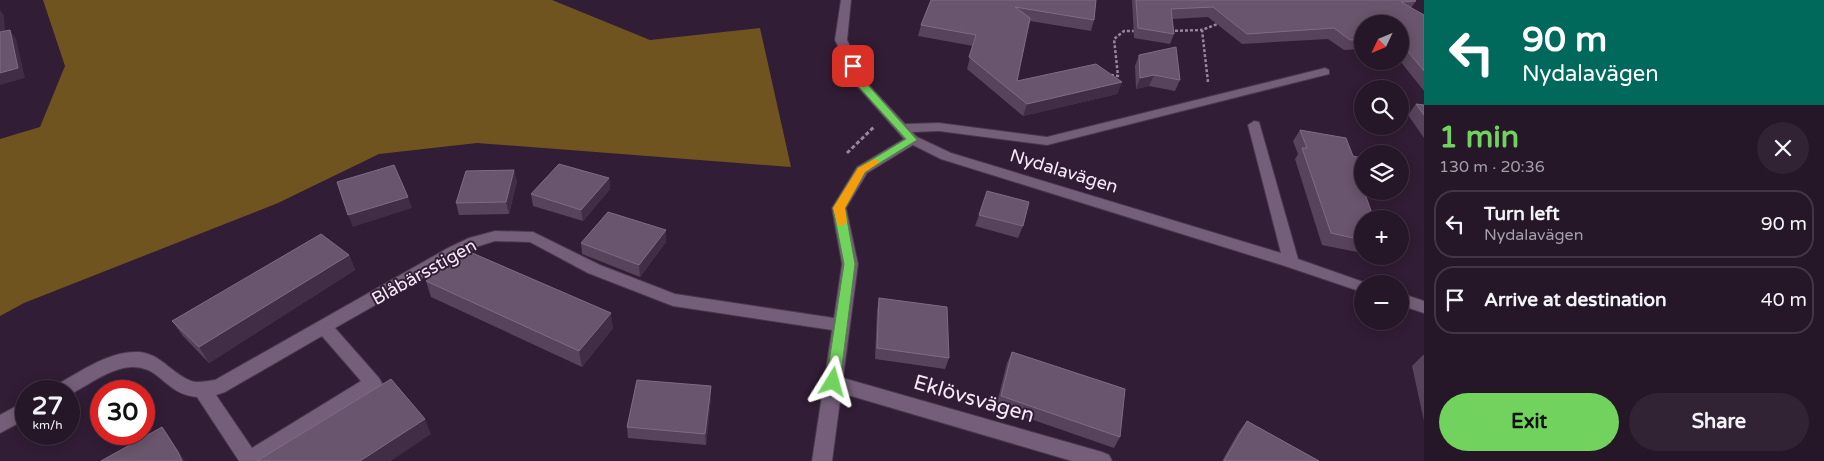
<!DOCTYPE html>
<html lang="en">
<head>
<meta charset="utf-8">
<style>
	body { margin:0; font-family:"Varela Round",sans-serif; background:#312334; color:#f1f3f6; height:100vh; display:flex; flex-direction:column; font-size:19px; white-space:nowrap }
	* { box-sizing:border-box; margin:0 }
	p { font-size:16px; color:#a39fa8 }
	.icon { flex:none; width:28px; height:28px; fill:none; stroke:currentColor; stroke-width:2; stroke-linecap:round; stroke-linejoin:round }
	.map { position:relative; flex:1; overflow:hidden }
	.details { display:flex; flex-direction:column; background:#251628; width:400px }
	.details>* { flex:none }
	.top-card { background:#00695c; color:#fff; overflow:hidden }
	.needle { width:32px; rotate:226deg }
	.fabs { position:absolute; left:1354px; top:15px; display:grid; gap:10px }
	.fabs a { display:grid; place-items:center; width:55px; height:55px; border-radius:50%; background:#251628; box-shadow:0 2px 12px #0003,0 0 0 1px #423545; font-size:25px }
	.speed { position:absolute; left:15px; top:380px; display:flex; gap:10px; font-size:25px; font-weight:700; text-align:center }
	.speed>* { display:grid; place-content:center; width:65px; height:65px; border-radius:50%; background:#251628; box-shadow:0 2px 12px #0003,0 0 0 1px #423545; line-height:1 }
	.speed small { font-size:12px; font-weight:400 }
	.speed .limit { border:8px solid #d22; background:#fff; color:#111 }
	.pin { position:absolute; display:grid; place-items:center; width:42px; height:42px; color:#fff; margin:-21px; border-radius:10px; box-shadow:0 2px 8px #0006 }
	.me { position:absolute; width:55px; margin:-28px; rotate:8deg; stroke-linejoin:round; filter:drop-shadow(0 0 4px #0008) }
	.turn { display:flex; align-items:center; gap:18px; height:105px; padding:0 15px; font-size:22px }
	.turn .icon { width:65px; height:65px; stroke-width:2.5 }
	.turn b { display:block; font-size:35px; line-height:42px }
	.round { display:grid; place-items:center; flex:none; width:52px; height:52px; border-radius:26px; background:#312334 }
	.summary { display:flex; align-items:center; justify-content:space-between; height:85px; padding:0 15px }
	h1 { font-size:30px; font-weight:700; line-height:38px; color:#71d35e }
	.primary-button { display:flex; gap:10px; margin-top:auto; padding:10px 15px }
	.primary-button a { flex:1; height:58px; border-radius:30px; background:#71d35e; color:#111; font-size:20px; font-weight:700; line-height:58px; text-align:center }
	.primary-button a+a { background:#312334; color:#f1f3f6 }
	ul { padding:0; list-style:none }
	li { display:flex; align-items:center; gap:15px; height:68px; margin:0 10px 8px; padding:0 5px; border:2px solid #423545; border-radius:20px }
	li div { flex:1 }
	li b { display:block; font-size:19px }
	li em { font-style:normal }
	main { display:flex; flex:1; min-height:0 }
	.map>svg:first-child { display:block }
	.forest { fill:#70541f }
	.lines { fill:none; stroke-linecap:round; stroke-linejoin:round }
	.minor-casing { stroke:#49384c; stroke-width:2 }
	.path-far1 { stroke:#97879a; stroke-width:2.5; stroke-dasharray:3 2; stroke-linecap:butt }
	.path { stroke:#97879a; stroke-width:3; stroke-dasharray:4 2.5; stroke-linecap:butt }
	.minor { fill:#755e79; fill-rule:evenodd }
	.wall { fill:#58435d }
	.shaded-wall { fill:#412d46 }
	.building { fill:#69556d; stroke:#7f6c83 }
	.route { fill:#71d35e; stroke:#49893d }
	.slow { fill:#f59e0b }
	.labels { text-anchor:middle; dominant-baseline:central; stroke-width:4; stroke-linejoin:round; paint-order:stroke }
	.street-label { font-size:18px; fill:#f5e8f8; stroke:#311d35 }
	.near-street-label { font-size:21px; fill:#f5e8f8; stroke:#311d35 }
</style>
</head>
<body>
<main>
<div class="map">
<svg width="1424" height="461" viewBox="0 0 1424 461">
	<rect width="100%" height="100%" fill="#311d35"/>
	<!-- forest -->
	<polygon class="forest" points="43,0 552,0 650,40 760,28 791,167 477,143 379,154 278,203 24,303 0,316 0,139 40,127 65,66"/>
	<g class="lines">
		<!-- minor casing -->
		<g class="minor-casing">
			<g id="minor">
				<path d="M 841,0 L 851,0 L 847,40 L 867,83 L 905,124 L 939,123 L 1047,137 L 1325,68 L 1329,70 L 1329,74 L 1047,145 L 939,131 L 912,132 L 917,137 L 951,153 L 1281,253 L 1248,125 L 1254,121 L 1259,122 L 1298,259 L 1369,284 L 1362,284 L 1362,292 L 1356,290 L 1285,266 L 941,159 L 913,145 L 867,173 L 846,208 L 858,264 L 843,378 L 1102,452 L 1109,455 L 1112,461 L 1072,461 L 841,393 L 832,461 L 812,461 L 832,330 L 673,306 L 588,273 L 530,242 L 495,241 L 479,246 L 335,328 L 379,378 L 382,383 L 379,388 L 264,461 L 239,461 L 197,397 C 181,396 172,388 160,378 C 130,351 98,380 69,395 L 69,391 L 51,391 L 54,386 C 79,373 109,350 139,352 C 161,354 170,372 189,380 C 196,384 207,381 215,380 L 448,248 L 469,238 L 495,231 L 533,232 L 600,265 L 675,294 L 834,318 L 842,264 L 832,208 L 857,167 L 904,139 L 858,87 L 835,40 ZM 322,336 L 361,381 L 252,448 L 216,395 L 225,392 Z"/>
				<polygon points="1400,293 1424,301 1424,313 1400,305"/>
				<polygon points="26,401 26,419 0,433 0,415"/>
			</g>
		</g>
		<!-- path-far1 -->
		<g class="path-far1">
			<polyline points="1170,31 1202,30"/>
			<polyline points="1111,75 1118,76 1114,39 1124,31 1136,31"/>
			<polyline points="1208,82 1202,30 1220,23"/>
		</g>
		<!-- path -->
		<polyline class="path" points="847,153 875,126"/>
		<!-- minor -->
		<use href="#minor" class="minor"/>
	</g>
	<!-- wall -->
	<g class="wall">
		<polygon points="931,0 1096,0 1094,20 1091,31 1030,21 1017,81 1122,82 1117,94 1023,116 967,69 973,46 918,36 921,25"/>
		<polygon points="1132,0 1414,0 1416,1 1411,8 1424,15 1424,91 1400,61 1400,24 1362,24 1362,49 1344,50 1328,39 1242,44 1208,17 1172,19 1174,34 1170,44 1134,38"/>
		<polygon points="1139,55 1180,80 1175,91 1149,86 1136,89 1135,66"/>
		<polygon points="1416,104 1424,105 1424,138 1408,115"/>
		<polygon points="1300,130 1353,156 1362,158 1362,191 1389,191 1384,198 1365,194 1362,219 1362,253 1322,245 1295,159 1298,154 1293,141"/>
		<polygon points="609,178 610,189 583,221 533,206 531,194"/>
		<polygon points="517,181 509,214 459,215 456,203"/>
		<polygon points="979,215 1023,226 1018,238 975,226"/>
		<polygon points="666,242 640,277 582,254 581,243"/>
		<polygon points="349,255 355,270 209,363 183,336 172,321"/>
		<polygon points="426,281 613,328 582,367 431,297"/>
		<polygon points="879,298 949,358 945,369 875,359 877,310"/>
		<polygon points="1012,352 1120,437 1114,448 996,407 1007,363"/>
		<polygon points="1423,355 1424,355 1424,421 1412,366"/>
		<polygon points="711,398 706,445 628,438 627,427"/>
		<polygon points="1247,421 1319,461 1222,461 1238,433"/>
	</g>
	<!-- shaded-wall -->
	<g class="shaded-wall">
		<polygon points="0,10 4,16 6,42 0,33"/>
		<polygon points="10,30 16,39 25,78 0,85 0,73"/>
		<polygon points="1154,75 1149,86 1136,89 1140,78"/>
		<polygon points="1122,82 1117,94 1023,116 1027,104"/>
		<polygon points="514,170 517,181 509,214 506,202"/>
		<polygon points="609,178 610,189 583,221 581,210"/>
		<polygon points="408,197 412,208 353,227 348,215"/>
		<polygon points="666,230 666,242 640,277 639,265"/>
		<polygon points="349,255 355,270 209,363 199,347"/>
		<polygon points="611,313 613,328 582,367 579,351"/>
		<polygon points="711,386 711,398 706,445 705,434"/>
		<polygon points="425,419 431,434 391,461 360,461"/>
		<polygon points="162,427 167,433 185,461 182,461"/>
	</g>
	<!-- building -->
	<g class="building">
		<polygon points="931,0 1096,0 1094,20 1015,7 1030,18 1017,81 1096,64 1122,82 1027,104 969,57 976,35 921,25"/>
		<polygon points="1136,0 1414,0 1416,1 1401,2 1424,15 1424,71 1400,42 1400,24 1362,24 1362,39 1350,40 1334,28 1247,34 1213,7 1171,9 1174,34 1138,28"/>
		<polygon points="10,30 18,68 0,73 0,32"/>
		<polygon points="1176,47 1180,80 1154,75 1140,78 1139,55"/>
		<polygon points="1416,104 1424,105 1424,115"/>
		<polygon points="1300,130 1346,138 1353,156 1362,158 1362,181 1360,181 1362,188 1362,191 1364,191 1374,219 1362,219 1362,240 1331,233 1302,148 1307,148"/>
		<polygon points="559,164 609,178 581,210 531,194"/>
		<polygon points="394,165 408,197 348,215 337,182"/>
		<polygon points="514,170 506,202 456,203 466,171"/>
		<polygon points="987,191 1029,202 1023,226 979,215"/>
		<polygon points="608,212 666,230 639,265 581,243"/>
		<polygon points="321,234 349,255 199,347 172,321"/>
		<polygon points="463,249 611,313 579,351 426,281"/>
		<polygon points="879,298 947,307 949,358 877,348"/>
		<polygon points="1012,352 1125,389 1120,437 1001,396"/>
		<polygon points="391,379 425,419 360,461 257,461"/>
		<polygon points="637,380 711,386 705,434 627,427"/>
		<polygon points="1247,421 1319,461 1224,461"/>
		<polygon points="162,427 178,452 182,461 101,461"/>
	</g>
	<!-- route -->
	<polygon class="route" points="850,65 856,65 866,83 917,140 865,172 845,208 855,264 840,382 838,386 828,386 826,382 844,264 833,208 858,168 906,139 858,86 849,66"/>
	<!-- slow -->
	<polygon class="slow" points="875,159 880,162 865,172 845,208 847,222 842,226 838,225 833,208 858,168"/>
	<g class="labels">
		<!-- street labels -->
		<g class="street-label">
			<text transform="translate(1064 171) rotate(17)">Nydalavägen</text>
			<text transform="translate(424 272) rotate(-29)">Blåbärsstigen</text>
		</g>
		<!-- near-street labels -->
		<g class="near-street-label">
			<text transform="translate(974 399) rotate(16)">Eklövsvägen</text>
		</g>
	</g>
</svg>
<div class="fabs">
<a><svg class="needle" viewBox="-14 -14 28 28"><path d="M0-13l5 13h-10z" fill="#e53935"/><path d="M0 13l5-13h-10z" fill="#a39fa8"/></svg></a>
<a><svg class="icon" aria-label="search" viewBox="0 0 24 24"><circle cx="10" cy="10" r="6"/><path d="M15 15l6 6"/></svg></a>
<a><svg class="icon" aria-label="layers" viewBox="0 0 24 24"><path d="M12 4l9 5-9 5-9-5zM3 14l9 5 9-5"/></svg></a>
<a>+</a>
<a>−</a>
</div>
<div class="speed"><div>27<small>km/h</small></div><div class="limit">30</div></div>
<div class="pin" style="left:853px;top:66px;background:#d93025"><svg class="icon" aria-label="arrive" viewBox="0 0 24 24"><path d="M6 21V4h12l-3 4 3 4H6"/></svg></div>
<svg class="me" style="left:833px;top:382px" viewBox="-20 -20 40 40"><path d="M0-17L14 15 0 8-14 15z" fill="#71d35e" stroke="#fff" stroke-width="4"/></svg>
</div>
<section class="details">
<div class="top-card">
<div class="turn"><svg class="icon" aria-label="left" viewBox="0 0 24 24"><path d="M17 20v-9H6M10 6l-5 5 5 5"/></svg><div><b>90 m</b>Nydalavägen</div></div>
</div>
<div class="summary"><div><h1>1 min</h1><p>130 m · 20:36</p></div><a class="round"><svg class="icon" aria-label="close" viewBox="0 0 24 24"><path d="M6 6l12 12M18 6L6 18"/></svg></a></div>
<ul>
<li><svg class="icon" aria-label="left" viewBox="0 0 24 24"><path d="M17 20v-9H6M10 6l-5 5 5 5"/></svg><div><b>Turn left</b><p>Nydalavägen</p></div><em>90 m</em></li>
<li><svg class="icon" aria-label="arrive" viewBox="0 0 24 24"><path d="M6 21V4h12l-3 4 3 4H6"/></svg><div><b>Arrive at destination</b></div><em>40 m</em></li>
</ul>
<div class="primary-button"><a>Exit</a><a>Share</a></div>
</section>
</main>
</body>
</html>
